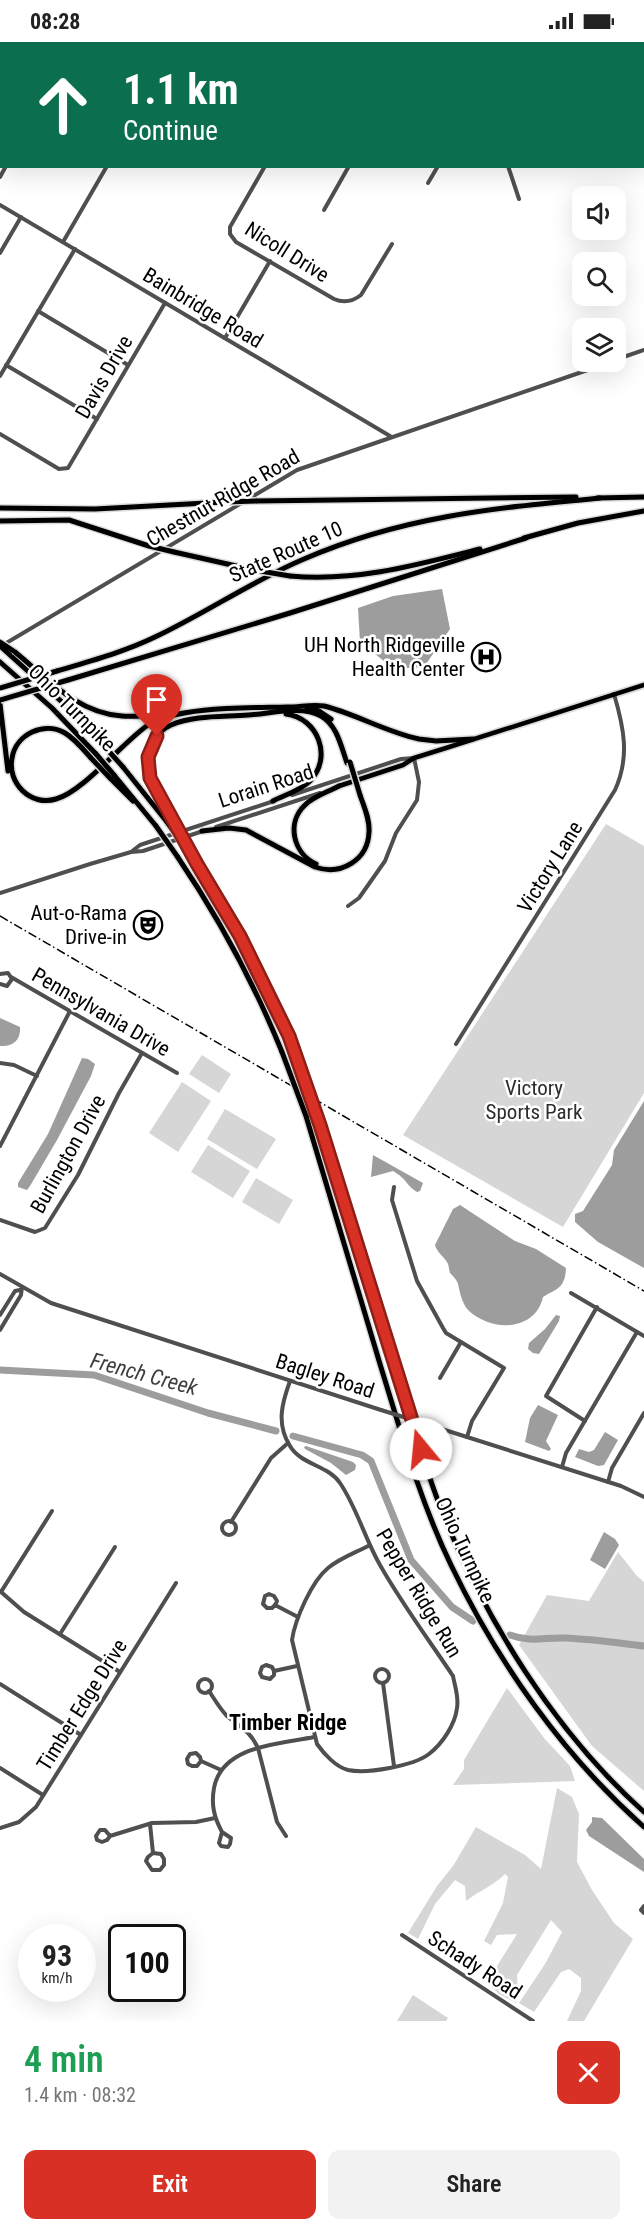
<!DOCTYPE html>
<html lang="en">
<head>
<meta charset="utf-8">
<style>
	body { margin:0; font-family:"Roboto Condensed",sans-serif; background:#f2f2f2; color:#222; height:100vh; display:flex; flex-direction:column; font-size:22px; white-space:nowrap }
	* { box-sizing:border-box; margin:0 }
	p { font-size:20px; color:#767676 }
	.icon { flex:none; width:33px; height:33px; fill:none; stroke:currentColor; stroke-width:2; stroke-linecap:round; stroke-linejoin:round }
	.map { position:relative; height:1979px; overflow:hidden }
	.details { display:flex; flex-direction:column; background:#fff; flex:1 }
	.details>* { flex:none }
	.banner { position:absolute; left:0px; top:0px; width:645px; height:126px; box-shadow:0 6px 24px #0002; background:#0b6e4f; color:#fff; overflow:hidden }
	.fabs { position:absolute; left:572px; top:144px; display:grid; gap:12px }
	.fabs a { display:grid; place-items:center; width:54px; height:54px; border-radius:12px; background:#fff; box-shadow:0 6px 24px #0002; font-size:30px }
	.speed { position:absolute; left:18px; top:1882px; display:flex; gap:12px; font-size:30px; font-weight:700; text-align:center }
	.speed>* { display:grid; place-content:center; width:78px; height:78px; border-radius:50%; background:#fff; box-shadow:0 6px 24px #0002; line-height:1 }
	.speed small { font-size:15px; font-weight:400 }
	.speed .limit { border:3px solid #111; border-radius:9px; background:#fff; color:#111 }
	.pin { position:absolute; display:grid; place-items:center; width:51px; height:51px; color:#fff; margin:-62px -26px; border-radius:50% 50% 50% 0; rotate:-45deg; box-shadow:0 0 6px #0007 }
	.pin .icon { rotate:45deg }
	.me { position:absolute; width:66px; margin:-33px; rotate:343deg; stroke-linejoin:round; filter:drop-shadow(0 0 4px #0008) }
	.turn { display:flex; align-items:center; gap:21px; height:126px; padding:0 24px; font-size:27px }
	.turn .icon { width:78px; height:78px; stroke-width:2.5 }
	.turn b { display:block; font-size:42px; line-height:51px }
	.round { display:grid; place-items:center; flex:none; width:63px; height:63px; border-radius:12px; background:#f2f2f2 }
	.head { display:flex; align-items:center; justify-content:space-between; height:102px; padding:0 24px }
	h1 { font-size:36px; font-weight:600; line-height:45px; color:#1e9e55 }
	.cta { display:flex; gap:12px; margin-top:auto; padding:12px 24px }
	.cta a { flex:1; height:69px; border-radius:12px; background:#d93025; color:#fff; font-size:24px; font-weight:600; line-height:69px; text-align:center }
	.cta a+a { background:#f2f2f2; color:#222 }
	.status { display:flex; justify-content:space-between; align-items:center; height:42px; padding:0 30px; background:#fff; direction:ltr }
	.status svg { height:16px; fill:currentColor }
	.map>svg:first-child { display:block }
	.green { fill:#d6d6d6 }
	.water { fill:#9d9d9d }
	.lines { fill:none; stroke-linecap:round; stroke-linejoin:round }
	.river { stroke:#9d9d9d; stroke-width:7 }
	.major-casing { stroke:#dbdbdb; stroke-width:8 }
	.highway-casing { stroke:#dbdbdb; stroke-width:8 }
	.minor { stroke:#4f4f4f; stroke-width:4 }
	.major { stroke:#000; stroke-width:4.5 }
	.highway { stroke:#000; stroke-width:5 }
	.rail { stroke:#000; stroke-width:1.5; stroke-dasharray:9 3 1.5 3; stroke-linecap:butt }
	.highway-bridge-casing { stroke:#dbdbdb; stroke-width:8; stroke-linecap:butt }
	.minor-bridge { stroke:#4f4f4f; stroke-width:4 }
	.highway-bridge { stroke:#000; stroke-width:5 }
	.route-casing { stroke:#8d1f18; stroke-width:15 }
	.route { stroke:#d93025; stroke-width:10 }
	.labels { text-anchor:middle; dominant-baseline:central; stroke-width:5; stroke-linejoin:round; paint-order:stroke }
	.street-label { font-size:21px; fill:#000; stroke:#fff }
	.poi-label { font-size:21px; fill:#000; stroke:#fff; text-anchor:end }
	.park-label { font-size:21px; fill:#2d2d2d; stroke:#fff }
	.water-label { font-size:22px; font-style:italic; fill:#3e3e3e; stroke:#fff }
	.neighbourhood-label { font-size:22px; font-weight:bold; fill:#000; stroke:#fff }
</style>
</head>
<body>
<div class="status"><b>08:28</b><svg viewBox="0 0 49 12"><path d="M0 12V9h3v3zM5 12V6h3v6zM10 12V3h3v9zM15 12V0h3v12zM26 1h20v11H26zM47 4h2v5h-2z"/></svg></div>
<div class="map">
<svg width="644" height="1979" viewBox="0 0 644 1979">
	<rect width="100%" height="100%" fill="#fff"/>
	<!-- green -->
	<g class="green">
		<polygon points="606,782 644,804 644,1051 563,1185 403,1093"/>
		<polygon points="202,1013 231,1032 219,1051 189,1032"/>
		<polygon points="182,1040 211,1059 178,1110 149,1091"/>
		<polygon points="225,1067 276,1097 257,1127 207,1097"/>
		<polygon points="208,1103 250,1129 233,1156 191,1130"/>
		<polygon points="256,1136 293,1158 279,1182 242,1160"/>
		<polygon points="618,1510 637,1534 644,1540 644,1749 592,1704 519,1603 547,1553 589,1559"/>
		<polygon points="507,1646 544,1696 570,1724 575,1739 453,1743 464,1727 464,1718"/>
		<path d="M 557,1746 L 572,1755 L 579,1772 L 577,1820 L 592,1848 L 614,1881 L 633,1897 L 584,1979 L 567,1979 L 581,1949 L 581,1936 L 569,1927 L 561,1930 L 534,1970 L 519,1961 L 545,1922 L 562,1890 L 551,1878 L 517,1933 L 518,1953 L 516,1961 L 499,1952 L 487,1940 L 517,1892 L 497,1893 L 491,1903 L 484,1899 L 503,1861 L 508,1835 L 505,1832 C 494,1843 479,1849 466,1859 L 465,1844 L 455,1838 L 435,1862 L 418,1897 L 408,1891 L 437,1844 L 453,1824 L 476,1785 L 525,1813 L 541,1827 Z"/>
		<polygon points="413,1953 448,1976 446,1979 397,1979"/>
	</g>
	<!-- water -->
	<g class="water">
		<polygon points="442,547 450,587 424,625 394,627 360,600 358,566 393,554"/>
		<path d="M 0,976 L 20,985 C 21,998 13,1005 0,1004 Z"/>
		<polygon points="82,1016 88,1017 95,1022 91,1034 57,1098 30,1144 27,1148 18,1145 18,1141 48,1092"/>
		<polygon points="644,1059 644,1226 598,1200 575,1180 575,1172 583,1169 612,1123 614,1108"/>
		<path d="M 373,1113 L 423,1141 L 420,1149 L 417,1150 C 406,1143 407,1137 393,1129 L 371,1135 Z"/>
		<path d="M 460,1163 L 515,1199 L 536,1207 L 566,1226 C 565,1246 558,1246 543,1255 C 535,1290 491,1290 468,1268 C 462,1261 460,1251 458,1242 C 457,1238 453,1234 450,1231 C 449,1228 449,1225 448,1222 C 445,1215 437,1211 435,1203 L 453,1167 Z"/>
		<polygon points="556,1273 560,1274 559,1279 539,1312 533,1311 528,1307 529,1301 545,1287"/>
		<polygon points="538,1363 558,1373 546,1399 551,1407 549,1409 525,1400 530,1376"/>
		<polygon points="605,1390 618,1398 604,1423 598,1424 575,1415 579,1407 589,1410 594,1408"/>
		<polygon points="306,1404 353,1420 356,1423 355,1428 346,1433 331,1421 305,1407 304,1405"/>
		<polygon points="604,1490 615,1497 619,1503 605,1527 590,1518"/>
		<polygon points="592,1775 602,1776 644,1817 644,1830 589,1794 586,1788 592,1780"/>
	</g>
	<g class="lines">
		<!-- river -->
		<g class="river">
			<polyline points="0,1328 94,1333 208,1371 276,1389"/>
			<polyline points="293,1394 362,1413 371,1419 411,1518 452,1565 473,1579"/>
			<path d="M 510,1593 C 532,1601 544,1595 565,1596 C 592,1597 618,1601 644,1604"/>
		</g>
		<!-- major casing -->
		<g class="major-casing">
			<polyline id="major" points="339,744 403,723 414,716 446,706 644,643"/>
		</g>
		<!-- highway casing -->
		<g class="highway-casing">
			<g id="highway">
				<polyline points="597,456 644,455"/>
				<polyline points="256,459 576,455"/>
				<polyline points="0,466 95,467 225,460"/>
				<polyline points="0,479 69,478 149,504"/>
				<polyline points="524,496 578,481 644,469"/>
				<polyline points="174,510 254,528"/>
				<path d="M 290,534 C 357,540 417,523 480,507"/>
				<path d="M 15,610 C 48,637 77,671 122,674 C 137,675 153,673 169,672"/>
				<polyline points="10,613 62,660 105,705"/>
				<polyline points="0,620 52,666 96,712"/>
				<path d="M 57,629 C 90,619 124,610 155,595 C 206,571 252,539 304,517 C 403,474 495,466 600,456"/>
				<polyline points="68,638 290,571 526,496"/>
				<polyline points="0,662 8,729"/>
				<polyline points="307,666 319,669 331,677"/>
				<path d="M 91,716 C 83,707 75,697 65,691 C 44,679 16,692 12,716 C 7,741 31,765 56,757 C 83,750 123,700 148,683 C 177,664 252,666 287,665 C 300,665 312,662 324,664 C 356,672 386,690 419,697 L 436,699 L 473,697"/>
				<polyline points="123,725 167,780"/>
				<polyline points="114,733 156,784"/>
				<polyline points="110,736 133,759"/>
				<path d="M 273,759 C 284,753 300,749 310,739 C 333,715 318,676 286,672"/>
				<path d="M 172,778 C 158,754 136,726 154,698 C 158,692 164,686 171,683 C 194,673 224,675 248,673 C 270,672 301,663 321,674 C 337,683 341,704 347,721"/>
				<path d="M 202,789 L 229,786 L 246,788 L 315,825 C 341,834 368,818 369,790 C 370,777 364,765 360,753"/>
				<path d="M 189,811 C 234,876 271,946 298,1020"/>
				<path d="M 177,814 C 219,876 254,941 282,1010"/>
				<path d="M 316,822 C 293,811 286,781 305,763 C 314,754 328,750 339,744"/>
				<path d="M 306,1074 C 331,1156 355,1239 380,1322 C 401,1390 420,1459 451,1523 C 498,1621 563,1713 644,1785"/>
				<path d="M 320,1083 C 343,1158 366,1233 390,1308 C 406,1361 421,1415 441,1467 C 485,1578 555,1690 644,1770"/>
			</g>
		</g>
		<!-- minor -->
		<g class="minor">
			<polyline points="139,0 141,2"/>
			<polyline points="570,0 572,2"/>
			<polyline points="129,2 129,0"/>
			<polyline points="179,2 180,0"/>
			<polyline points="344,2 346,0"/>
			<polyline points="441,2 442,0"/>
			<polyline points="628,2 628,0"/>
			<path d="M 265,124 L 230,185 L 230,192 L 236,200 L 334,257 C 343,261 352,260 361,253 L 392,202"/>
			<polyline points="508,124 519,157"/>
			<polyline points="0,135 6,124"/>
			<polyline points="428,141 438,124"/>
			<polyline points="0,163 390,394"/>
			<polyline points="324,168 349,124"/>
			<polyline points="63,200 107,124"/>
			<polyline points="0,211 21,175"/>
			<polyline points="38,269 128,323"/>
			<polyline points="225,296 270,219"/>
			<polyline points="615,318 644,308"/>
			<polyline points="6,323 97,377"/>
			<polyline points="0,334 75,207"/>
			<polyline points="0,392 59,427 68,426 165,261"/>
			<polyline points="3,603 297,428 611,320"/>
			<polyline points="292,753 401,717 414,716 419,740 417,758 396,791 385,819 359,856 348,864"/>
			<polyline points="216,785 320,751"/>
			<polyline points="131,810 140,803 274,759"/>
			<polyline points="0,851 90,822 131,810 143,809 203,789"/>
			<polyline points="0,932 8,931 12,937 7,944 0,942"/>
			<polyline points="11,935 177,1031"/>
			<path d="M 456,1002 L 615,748 C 630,715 624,686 614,652"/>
			<polyline points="0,1021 14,1023 37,1034"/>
			<polyline points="0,1104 70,969"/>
			<polyline points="394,1145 392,1158 417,1239 443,1286 446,1291 504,1326 472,1379 467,1395"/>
			<polyline points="0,1178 35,1190 45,1186 78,1133 119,1051 142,1011"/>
			<polyline points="0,1232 51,1261 381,1368"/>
			<polyline points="571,1251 644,1294"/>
			<polyline points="0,1273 15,1249 20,1248"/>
			<polyline points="0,1288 21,1253 22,1245"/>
			<polyline points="440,1336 461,1300"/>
			<path d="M 290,1339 C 282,1361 276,1382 290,1404 C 301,1423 328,1423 340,1441 C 357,1466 365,1497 380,1523 C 402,1562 429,1598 453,1634 C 455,1645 459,1655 457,1666 C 455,1683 442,1702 429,1712 C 413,1724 367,1732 348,1728 C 336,1725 324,1712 317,1702 L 292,1598 C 295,1577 312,1539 328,1526 C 340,1516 357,1510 370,1503"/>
			<polyline points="585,1379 546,1354 597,1265"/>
			<polyline points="426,1382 621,1444 644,1455"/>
			<polyline points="562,1425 566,1411 637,1290"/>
			<polyline points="608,1440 612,1426 644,1371"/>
			<circle cx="229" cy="1486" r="7"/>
			<polyline points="231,1480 271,1416 288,1401"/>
			<polyline points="0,1549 24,1570 120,1630"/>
			<polyline points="1,1550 52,1469"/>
			<polyline points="275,1563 277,1559 274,1554 269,1552 265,1554 263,1562 267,1566 272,1566 275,1563 298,1575"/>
			<polyline points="60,1592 115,1505"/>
			<circle cx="382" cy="1634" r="7"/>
			<polyline points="274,1629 272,1625 266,1623 262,1625 260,1631 262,1635 270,1637 274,1633 274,1629 297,1624"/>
			<circle cx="205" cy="1644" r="7"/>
			<polyline points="383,1641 394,1724"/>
			<polyline points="0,1642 81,1693"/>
			<path d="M 209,1649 C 215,1658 220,1667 227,1674 C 241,1686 250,1689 258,1706 L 277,1780 L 286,1794"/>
			<polyline points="201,1719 200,1715 196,1711 190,1712 187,1717 188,1722 192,1724 197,1724 201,1719 221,1728"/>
			<polyline points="0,1726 43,1753"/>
			<polyline points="150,1782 153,1811 148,1815 146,1819 152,1828 160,1828 164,1823 164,1817 161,1812 153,1811"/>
			<polyline points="0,1786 19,1780 36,1765 176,1541"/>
			<path d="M 222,1790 L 231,1796 L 230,1802 L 228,1805 L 221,1804 L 219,1801 L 222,1790 C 214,1775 211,1763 214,1746 C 222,1703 280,1702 314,1695"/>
			<polyline points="110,1794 107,1798 102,1800 97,1798 96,1794 100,1788 105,1788 110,1794 152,1781 196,1780 215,1776"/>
			<polyline points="644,1864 641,1868 644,1871"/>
			<polyline points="402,1893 533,1979"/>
		</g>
		<!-- major -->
		<use href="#major" class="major"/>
		<!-- highway -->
		<use href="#highway" class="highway"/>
		<!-- rail -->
		<polyline class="rail" points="0,874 644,1249"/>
		<!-- highway-bridge casing -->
		<g class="highway-bridge-casing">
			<g id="highway-bridge">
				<polyline points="225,460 256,459"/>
				<polyline points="149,504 174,510"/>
				<polyline points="254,528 290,534"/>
				<polyline points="0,600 15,610"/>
				<polyline points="0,604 10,613"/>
				<polyline points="0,646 57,629"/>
				<polyline points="0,658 68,638"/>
				<polyline points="105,705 123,725"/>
				<polyline points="96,712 114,733"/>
				<polyline points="91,716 110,736"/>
				<polyline points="350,720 360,753"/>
				<polyline points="172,778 184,799"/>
				<polyline points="167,780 189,811"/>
				<polyline points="156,784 177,814"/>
				<polyline points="282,1010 306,1074"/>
				<polyline points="298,1020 320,1083"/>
			</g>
		</g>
		<!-- minor-bridge -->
		<polyline class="minor-bridge" points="381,1368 426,1382"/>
		<!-- highway-bridge -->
		<use href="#highway-bridge" class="highway-bridge"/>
	</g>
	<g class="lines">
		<!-- route casing -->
		<g class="route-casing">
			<polyline id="route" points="157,694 148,715 150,736 197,822 240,894 289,994 320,1083 421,1407"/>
		</g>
		<!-- route -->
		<use href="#route" class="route"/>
	</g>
	<!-- icons -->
	<defs>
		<g id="hospital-ring" transform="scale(1.5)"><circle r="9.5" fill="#fff" stroke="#000" stroke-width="1.5"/><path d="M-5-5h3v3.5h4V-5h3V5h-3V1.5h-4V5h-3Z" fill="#000"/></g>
		<g id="theatre-ring" transform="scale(1.5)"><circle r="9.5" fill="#fff" stroke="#000" stroke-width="1.5"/><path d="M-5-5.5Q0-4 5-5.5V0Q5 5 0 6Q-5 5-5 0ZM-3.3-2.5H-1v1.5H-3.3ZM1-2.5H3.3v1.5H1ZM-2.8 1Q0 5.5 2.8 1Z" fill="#000"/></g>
	</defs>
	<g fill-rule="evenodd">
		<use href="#hospital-ring" x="486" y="615"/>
		<use href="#theatre-ring" x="148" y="883"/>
	</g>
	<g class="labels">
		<!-- street labels -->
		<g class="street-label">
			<text transform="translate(287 210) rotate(32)">Nicoll Drive</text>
			<text transform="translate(203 266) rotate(31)">Bainbridge Road</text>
			<text transform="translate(104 335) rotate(-60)">Davis Drive</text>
			<text transform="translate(223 456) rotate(-30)">Chestnut Ridge Road</text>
			<text transform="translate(286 510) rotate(-24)">State Route 10</text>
			<text transform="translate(72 666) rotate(45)">Ohio Turnpike</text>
			<text transform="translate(266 744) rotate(-18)">Lorain Road</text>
			<text transform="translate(550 825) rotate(-58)">Victory Lane</text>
			<text transform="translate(101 970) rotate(30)">Pennsylvania Drive</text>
			<text transform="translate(68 1112) rotate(-61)">Burlington Drive</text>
			<text transform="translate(325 1334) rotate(18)">Bagley Road</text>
			<text transform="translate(465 1508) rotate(65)">Ohio Turnpike</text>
			<text transform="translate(419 1551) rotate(59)">Pepper Ridge Run</text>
			<text transform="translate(82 1663) rotate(-58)">Timber Edge Drive</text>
			<text transform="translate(475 1923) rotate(33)">Schady Road</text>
		</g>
		<!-- poi labels -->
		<g class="poi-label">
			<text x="465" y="603">UH North Ridgeville<tspan x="465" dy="24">Health Center</tspan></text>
			<text x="127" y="871">Aut-o-Rama<tspan x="127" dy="24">Drive-in</tspan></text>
		</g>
		<!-- park labels -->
		<g class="park-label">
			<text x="534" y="1046">Victory<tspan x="534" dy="24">Sports Park</tspan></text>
		</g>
		<!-- water labels -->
		<g class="water-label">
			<text transform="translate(144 1332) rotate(15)">French Creek</text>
		</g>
		<!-- neighbourhood labels -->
		<g class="neighbourhood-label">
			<text x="288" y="1680">Timber Ridge</text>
		</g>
	</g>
</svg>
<div class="fabs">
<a><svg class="icon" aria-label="sound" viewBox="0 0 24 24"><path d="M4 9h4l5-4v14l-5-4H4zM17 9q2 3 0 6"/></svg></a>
<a><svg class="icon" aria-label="search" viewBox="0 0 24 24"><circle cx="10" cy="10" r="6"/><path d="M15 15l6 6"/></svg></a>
<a><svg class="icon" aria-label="layers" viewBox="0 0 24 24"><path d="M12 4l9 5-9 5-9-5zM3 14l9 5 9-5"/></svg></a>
</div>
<div class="speed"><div>93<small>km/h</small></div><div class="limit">100</div></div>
<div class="pin" style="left:157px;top:694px;background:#d93025"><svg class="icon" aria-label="arrive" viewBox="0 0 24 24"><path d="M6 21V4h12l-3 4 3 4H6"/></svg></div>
<svg class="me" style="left:421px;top:1407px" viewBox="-20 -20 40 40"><circle r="19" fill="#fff"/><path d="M0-13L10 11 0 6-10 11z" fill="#d93025"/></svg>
<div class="banner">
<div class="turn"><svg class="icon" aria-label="ahead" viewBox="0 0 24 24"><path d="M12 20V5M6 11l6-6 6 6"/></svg><div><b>1.1 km</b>Continue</div></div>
</div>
</div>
<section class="details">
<div class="head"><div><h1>4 min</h1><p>1.4 km · 08:32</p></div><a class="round" style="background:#d93025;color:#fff"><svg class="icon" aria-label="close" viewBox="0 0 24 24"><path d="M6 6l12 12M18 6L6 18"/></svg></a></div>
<div class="cta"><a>Exit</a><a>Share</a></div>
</section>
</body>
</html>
